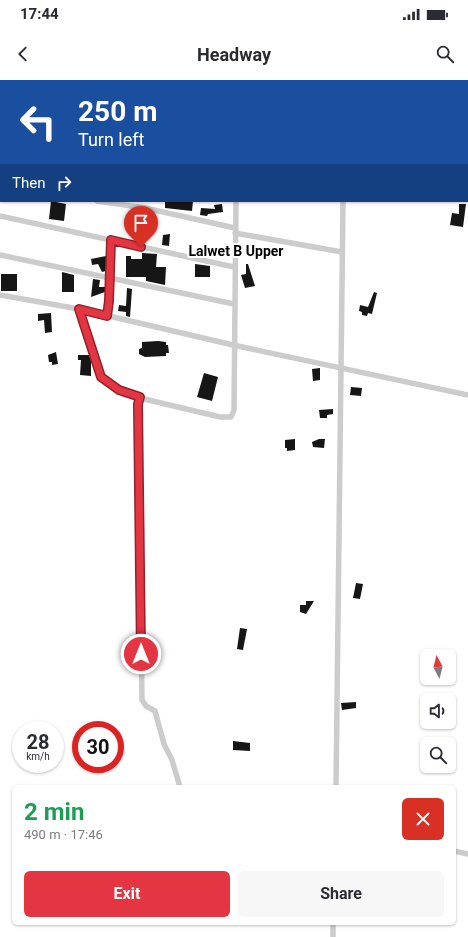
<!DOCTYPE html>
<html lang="en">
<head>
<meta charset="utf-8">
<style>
	body { margin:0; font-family:Roboto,sans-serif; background:#f7f7f7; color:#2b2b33; height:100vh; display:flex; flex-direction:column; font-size:15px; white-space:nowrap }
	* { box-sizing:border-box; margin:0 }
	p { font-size:13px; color:#7c7c81 }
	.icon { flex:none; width:22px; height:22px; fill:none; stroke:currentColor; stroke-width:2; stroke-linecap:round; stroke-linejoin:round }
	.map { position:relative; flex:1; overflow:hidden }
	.drawer { position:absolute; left:12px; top:705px; width:444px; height:140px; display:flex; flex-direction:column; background:#fff; border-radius:6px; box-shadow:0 1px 3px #0004 }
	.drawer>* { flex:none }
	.hud { position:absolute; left:0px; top:0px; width:468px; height:122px; box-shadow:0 1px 3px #0004; background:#1a4fa0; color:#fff; overflow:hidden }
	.needle { width:26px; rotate:353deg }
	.buttons { position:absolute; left:420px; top:569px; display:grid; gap:8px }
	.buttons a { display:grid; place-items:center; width:36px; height:36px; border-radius:6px; background:#fff; box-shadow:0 1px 3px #0004; font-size:20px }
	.speed { position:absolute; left:12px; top:641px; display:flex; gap:8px; font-size:20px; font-weight:700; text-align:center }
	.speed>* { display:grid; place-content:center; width:52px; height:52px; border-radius:50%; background:#fff; box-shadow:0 1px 3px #0004; line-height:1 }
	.speed small { font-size:10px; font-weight:400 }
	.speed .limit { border:6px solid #d22; background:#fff; color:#111 }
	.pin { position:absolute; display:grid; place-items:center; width:34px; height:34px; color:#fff; margin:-41px -17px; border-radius:50% 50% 50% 0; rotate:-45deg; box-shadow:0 0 4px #0007 }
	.pin .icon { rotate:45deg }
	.me { position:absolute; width:44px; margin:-22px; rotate:0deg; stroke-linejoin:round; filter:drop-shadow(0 0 3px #0008) }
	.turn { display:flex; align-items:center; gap:14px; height:84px; padding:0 12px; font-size:18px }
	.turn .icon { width:52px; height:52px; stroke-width:2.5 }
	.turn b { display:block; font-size:28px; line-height:34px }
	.then { display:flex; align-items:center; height:38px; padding:0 12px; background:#0003; gap:8px; font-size:15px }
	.round { display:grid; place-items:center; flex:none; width:42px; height:42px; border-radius:6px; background:#f7f7f7 }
	.head { display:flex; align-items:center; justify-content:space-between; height:68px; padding:0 12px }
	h1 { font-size:24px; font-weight:700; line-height:30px; color:#1e9e55 }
	.cta { display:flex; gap:8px; margin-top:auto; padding:8px 12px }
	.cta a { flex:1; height:46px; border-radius:6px; background:#e33542; color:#fff; font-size:16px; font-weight:700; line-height:46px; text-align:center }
	.cta a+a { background:#f7f7f7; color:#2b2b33 }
	.status { display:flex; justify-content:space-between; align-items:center; height:28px; padding:0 20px; background:#fff; direction:ltr }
	.status svg { height:11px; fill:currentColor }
	header { display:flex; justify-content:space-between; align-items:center; height:52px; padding:0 12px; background:#fff; font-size:18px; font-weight:700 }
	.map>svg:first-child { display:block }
	.building { fill:#161616 }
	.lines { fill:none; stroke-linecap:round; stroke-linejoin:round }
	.minor { stroke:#ccc; stroke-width:5.5 }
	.route-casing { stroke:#94222b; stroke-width:10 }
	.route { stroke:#e33542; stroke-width:7 }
	.labels { text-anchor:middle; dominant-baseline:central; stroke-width:4; stroke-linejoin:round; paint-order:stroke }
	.quarter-label { font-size:14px; font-weight:bold; fill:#000; stroke:#fff }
</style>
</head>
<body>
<div class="status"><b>17:44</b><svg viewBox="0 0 49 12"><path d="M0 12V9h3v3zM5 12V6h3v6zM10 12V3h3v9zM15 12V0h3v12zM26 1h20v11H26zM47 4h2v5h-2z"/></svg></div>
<header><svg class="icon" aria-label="back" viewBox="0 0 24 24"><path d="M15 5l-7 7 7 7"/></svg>Headway<svg class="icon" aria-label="search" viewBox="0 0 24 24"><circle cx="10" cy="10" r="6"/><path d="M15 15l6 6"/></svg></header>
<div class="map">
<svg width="468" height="857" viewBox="0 0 468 857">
	<rect width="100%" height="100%" fill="#fff"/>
	<!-- building -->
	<g class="building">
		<polygon points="51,121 66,124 64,141 49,139"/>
		<polygon points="193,121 192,131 165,128 165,122"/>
		<polygon points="222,124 223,132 208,134 207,136 200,135 201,128 215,129 214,125"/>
		<polygon points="459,124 466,124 463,147 450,145 452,133 459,134"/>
		<polygon points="170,154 169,166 162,165 163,155"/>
		<polygon points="142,173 157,174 156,187 166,187 165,205 146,201 146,197 126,197 126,176 131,176 131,179 142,179"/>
		<polygon points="106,176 106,191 102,192 98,184 92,185 91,179"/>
		<polygon points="195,184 210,186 210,197 195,197"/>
		<polygon points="246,184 248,184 255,206 245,208 241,195 246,194"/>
		<polygon points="62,192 74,195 74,212 62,212"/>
		<rect x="1" y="194" width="16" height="17"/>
		<polygon points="93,199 100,200 99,207 105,207 105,212 91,217"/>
		<polygon points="127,208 132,209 130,237 126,236 126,232 118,231 119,225 126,226"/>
		<polygon points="374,212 377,213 372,234 368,233 367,236 362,235 362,232 359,231 360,225 368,227"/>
		<polygon points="51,233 52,252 45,253 44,240 38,241 38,234"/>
		<polygon points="158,261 166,262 166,265 168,265 169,273 166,273 166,276 145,277 139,274 139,269 142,268 142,262"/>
		<polygon points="56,272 58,284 52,285 52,282 49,282 48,275"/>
		<polygon points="78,275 89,275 91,281 91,296 80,295 81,280 78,280"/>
		<polygon points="320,288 320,300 313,301 312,289"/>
		<polygon points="204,293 218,297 212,321 197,317"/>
		<polygon points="351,307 362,308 361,316 350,315"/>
		<polygon points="333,329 333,334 327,335 327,338 320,338 319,330"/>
		<polygon points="295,359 295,370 287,371 287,368 285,368 285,360"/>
		<polygon points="319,359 325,359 324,368 313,367 312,362"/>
		<polygon points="356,503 363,504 360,519 353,518"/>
		<polygon points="306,521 314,521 306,534 300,532 300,525 306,525"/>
		<polygon points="240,548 247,549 243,570 237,569"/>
		<polygon points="356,622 356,628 342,630 341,623"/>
		<polygon points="233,661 250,663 250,671 233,670"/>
	</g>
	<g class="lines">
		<!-- minor -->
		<g class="minor">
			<polyline points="143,0 143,1"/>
			<polyline points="345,1 345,0"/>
			<polyline points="0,59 1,60"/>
			<polyline points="0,98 1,98"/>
			<polyline points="97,121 145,128 235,148"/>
			<polyline points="0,136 234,187"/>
			<polyline points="235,153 342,172"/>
			<polyline points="0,175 234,224"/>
			<polyline points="0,215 79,229 233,265 468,315"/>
			<polyline points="79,229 101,297 119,310 144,319 220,337 231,337 234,330 236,121"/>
			<polyline points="107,236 109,221 111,160"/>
			<polyline points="139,317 138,324 142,620 146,626 155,631 164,664 172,680 180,707"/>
			<polyline points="336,707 343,121"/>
			<polyline points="454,771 468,774"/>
			<polyline points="333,857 333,843"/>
		</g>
	</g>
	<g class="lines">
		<!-- route casing -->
		<g class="route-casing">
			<polyline id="route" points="141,574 138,324 140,317 119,310 101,297 79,229 107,236 109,221 111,160 141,167"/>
		</g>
		<!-- route -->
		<use href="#route" class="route"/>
	</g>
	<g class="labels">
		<!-- quarter labels -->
		<g class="quarter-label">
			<text x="236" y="171">Lalwet B Upper</text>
		</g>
	</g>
</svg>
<div class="buttons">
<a><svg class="needle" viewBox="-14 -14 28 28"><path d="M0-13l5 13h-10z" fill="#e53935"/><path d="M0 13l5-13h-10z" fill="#7c7c81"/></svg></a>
<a><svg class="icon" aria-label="sound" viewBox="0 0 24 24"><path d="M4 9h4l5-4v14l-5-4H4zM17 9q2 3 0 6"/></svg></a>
<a><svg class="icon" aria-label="search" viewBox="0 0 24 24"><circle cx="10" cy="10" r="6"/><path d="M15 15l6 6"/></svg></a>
</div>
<div class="speed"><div>28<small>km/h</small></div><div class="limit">30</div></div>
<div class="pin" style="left:141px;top:167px;background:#d93025"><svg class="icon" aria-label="arrive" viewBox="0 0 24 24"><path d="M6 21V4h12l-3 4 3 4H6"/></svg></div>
<svg class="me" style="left:141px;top:574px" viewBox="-20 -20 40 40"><circle r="17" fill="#e33542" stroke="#fff" stroke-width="3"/><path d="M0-11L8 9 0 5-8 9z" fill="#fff"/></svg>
<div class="hud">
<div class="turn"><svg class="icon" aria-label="left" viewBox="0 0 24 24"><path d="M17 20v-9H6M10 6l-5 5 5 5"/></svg><div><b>250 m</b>Turn left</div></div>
<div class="then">Then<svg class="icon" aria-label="right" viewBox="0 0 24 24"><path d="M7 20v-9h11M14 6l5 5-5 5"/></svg></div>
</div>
<section class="drawer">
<div class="head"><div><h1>2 min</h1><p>490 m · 17:46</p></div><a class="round" style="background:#d93025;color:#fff"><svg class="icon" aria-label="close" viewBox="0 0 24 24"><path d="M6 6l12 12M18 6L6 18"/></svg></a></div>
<div class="cta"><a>Exit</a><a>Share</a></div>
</section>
</div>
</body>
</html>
